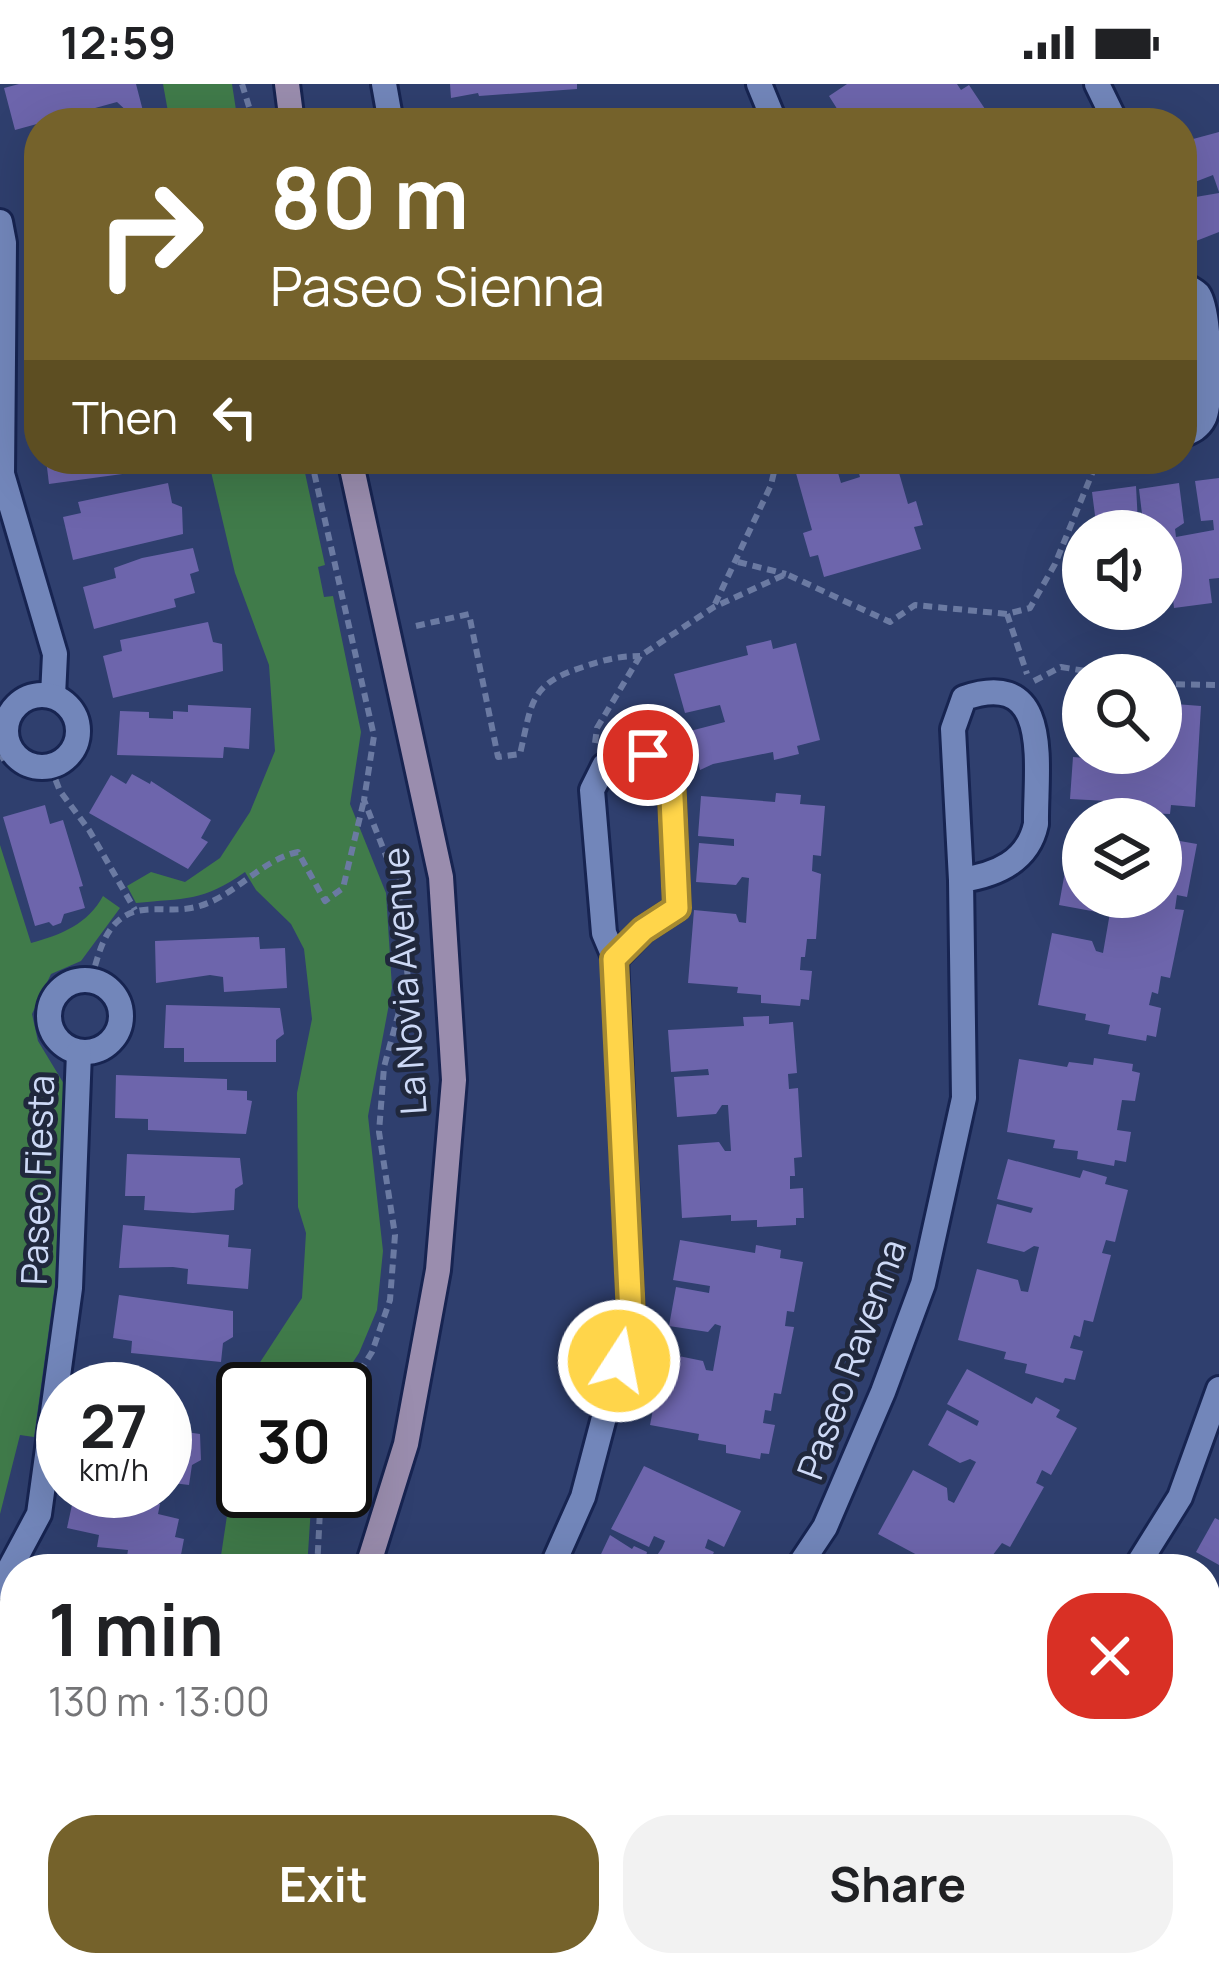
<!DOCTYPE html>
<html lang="en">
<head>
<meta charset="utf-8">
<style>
	body { margin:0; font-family:Manrope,sans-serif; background:#f2f2f2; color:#202124; height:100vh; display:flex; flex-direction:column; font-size:45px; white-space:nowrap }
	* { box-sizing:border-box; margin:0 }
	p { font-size:39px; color:#757577 }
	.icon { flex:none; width:66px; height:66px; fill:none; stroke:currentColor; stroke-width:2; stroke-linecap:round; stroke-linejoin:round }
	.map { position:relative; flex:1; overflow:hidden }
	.sheet { position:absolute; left:0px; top:1470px; width:1221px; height:423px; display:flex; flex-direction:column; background:#fff; border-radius:48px 48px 0 0; box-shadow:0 12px 48px #0002 }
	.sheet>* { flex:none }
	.top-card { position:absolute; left:24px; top:24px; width:1173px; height:366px; border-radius:48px; box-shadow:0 12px 48px #0002; background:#75622b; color:#fff; overflow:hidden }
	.controls { position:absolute; left:1062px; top:426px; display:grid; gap:24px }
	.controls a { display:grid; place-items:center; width:120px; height:120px; border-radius:50%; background:#fff; box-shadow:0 12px 48px #0002; font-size:60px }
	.speed { position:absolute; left:36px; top:1278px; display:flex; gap:24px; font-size:60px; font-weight:700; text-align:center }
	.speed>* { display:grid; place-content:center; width:156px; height:156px; border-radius:50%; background:#fff; box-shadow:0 12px 48px #0002; line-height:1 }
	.speed small { font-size:30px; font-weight:400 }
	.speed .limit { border:6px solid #111; border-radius:18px; background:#fff; color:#111 }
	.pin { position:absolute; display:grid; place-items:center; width:102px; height:102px; color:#fff; margin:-51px; border:6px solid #fff; border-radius:50%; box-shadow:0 3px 12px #0007 }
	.me { position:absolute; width:132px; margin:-66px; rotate:11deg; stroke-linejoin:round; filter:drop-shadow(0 0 9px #0008) }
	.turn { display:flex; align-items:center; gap:42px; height:252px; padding:0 48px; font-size:54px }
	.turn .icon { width:156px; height:156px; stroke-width:2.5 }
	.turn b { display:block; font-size:84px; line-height:102px }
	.then { display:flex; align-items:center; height:114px; padding:0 48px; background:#0003; gap:24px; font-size:45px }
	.round { display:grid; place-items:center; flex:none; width:126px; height:126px; border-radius:48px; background:#f2f2f2 }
	.headline { display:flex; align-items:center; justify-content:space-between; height:204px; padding:0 48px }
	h1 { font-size:72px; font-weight:700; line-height:90px }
	.cta { display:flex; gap:24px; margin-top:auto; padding:24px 48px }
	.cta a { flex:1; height:138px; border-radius:48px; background:#75622b; color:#fff; font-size:48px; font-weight:700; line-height:138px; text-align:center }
	.cta a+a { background:#f2f2f2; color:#202124 }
	.status { display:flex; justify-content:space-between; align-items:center; height:84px; padding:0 60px; background:#fff; direction:ltr }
	.status svg { height:33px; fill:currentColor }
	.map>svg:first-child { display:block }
	.green { fill:#407b4a }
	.building { fill:#6d65ac }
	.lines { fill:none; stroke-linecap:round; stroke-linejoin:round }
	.minor-casing { stroke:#172451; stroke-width:30 }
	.secondary-casing { stroke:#172451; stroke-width:30 }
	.path { stroke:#6b7aa2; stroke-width:6; stroke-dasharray:9 6; stroke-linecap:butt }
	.minor { stroke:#7286ba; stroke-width:24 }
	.secondary { stroke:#9a8dae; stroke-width:24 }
	.route-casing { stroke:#a68a30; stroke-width:30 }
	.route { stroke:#ffd54a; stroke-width:21 }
	.labels { text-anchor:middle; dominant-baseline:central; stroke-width:10; stroke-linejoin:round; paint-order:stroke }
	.street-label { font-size:36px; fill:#cdd9f6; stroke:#20283d }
</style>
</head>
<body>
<div class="status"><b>12:59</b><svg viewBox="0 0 49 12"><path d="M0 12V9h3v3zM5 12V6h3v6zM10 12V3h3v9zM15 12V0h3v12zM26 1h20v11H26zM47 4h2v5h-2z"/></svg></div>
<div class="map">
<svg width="1219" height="1892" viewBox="0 0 1219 1892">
	<rect width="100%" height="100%" fill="#2f3f6e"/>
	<!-- green -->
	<g class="green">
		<polygon points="163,0 232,0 238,39 170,39"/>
		<path d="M 208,375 L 302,375 L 325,481 L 318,483 L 324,513 L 333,512 L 361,648 L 350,720 L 386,809 L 392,904 L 368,1032 L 383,1167 L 377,1226 L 359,1269 L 335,1305 L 249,1305 L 255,1286 L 302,1214 L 306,1149 L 298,1123 L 297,1009 L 312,935 L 304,865 L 291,840 L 256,806 L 245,788 C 203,818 184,814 136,819 L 127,802 L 151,788 L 185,798 L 220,774 L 250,728 L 275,667 L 269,581 L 235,489 Z"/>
		<path d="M 0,761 L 31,859 C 61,851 88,840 103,812 L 120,824 L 81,877 L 51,890 L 32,930 L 38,957 L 64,1000 L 55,1201 L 34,1353 L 20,1351 L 0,1430 Z"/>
		<polygon points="243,1325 243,1407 312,1407 307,1485 219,1485"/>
		<polygon points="15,1796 15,1878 106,1878 102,1892 0,1892 4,1827"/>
	</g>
	<!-- building -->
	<g class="building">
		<polygon points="19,0 136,0 143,27 130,30 117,18 15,46 4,4"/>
		<polygon points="450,0 577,0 577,5 479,12 478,9 451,14"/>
		<polygon points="847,0 957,0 961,6 969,1 989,31 976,39 871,39 884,31 881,27 861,39 846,39 829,12"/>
		<polygon points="1219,48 1219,108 1213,91 1182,103 1182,58"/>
		<polygon points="1219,109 1219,148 1196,157 1184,115"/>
		<polygon points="39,136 39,180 32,180 29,137"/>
		<polygon points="46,375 158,375 159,385 49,400"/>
		<polygon points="792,375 834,375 841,399 860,393 855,375 895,375 908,420 916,417 923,441 914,443 921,465 824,493 818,471 810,473 803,449 812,446"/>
		<polygon points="1219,394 1219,494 1209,495 1212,519 1174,524 1173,515 1161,517 1161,447 1097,447 1092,408 1136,402 1138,439 1143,438 1139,405 1179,399 1184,439 1175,445 1176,453 1214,446 1213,436 1201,437 1195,397"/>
		<polygon points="168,399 172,419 182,423 183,450 73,476 63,433 81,429 78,418"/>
		<polygon points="193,464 199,487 190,490 195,509 174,515 176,523 94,545 83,503 116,494 114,484 142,474"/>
		<polygon points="208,538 213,558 222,560 223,587 113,614 103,572 122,567 120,556"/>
		<polygon points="771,556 773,565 796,559 820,656 797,662 799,670 774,676 773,668 713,680 700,686 690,647 725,638 720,621 685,629 674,590 748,571 746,562"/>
		<polygon points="1161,613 1176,614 1175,620 1201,622 1195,723 1171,721 1170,730 1144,729 1145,719 1070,715 1073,673 1109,676 1109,669 1161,669"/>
		<polygon points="1074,617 1083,617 1083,656 1072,655"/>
		<polygon points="188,621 251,624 249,665 224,663 223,674 117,671 120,627 149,628 149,634 173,635 173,627 188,628"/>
		<polygon points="132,690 150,700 151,697 211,736 201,754 208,758 188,785 89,729 111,691 126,700"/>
		<polygon points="776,709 801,711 800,720 825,722 821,772 813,771 812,787 821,790 816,855 807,855 805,873 801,873 800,886 812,887 809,916 801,915 800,922 761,919 761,911 737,909 738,903 688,899 694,826 736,830 739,838 746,839 749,794 742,793 736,801 696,798 699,759 734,762 734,755 698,752 701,712 775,718"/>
		<polygon points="45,721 50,740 63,736 83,802 79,803 85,824 64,830 61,839 53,842 49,838 35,842 3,733"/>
		<polygon points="1074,737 1083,739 1083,780 1066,777"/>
		<polygon points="1161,745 1175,748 1174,756 1197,760 1187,813 1177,811 1175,825 1184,826 1170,894 1161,892 1158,910 1152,908 1149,921 1161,924 1156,953 1147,951 1146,957 1108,950 1110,941 1085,936 1086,930 1038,921 1052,849 1092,857 1096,867 1103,869 1111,823 1106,822 1097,828 1059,821 1066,782 1083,786 1083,813 1161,813"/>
		<polygon points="259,853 260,865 285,864 287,904 224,908 223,893 210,891 156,899 155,857"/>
		<polygon points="166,921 280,924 284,950 276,956 276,978 184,978 184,964 164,964"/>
		<polygon points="769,932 769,940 793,938 797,989 788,990 789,1005 798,1004 802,1073 794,1074 795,1092 790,1092 790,1105 803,1104 804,1134 796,1134 796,1141 757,1143 757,1136 731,1137 731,1131 682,1134 678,1061 719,1058 725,1067 731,1067 728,1021 722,1021 716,1030 677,1033 674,993 709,991 708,985 671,988 668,946 744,942 743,933"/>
		<polygon points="1094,974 1133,980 1132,987 1140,989 1135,1017 1122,1016 1117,1046 1131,1048 1126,1078 1115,1076 1114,1082 1077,1075 1078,1067 1053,1064 1055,1056 1007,1048 1019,975 1067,983 1069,978 1093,981"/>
		<polygon points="116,991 227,995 227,1006 247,1007 247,1016 252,1017 246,1050 148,1046 148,1035 115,1034"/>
		<polygon points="127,1070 240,1074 243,1100 235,1105 234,1126 193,1129 144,1126 145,1112 125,1112"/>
		<polygon points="1008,1075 1080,1094 1083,1086 1107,1093 1105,1100 1128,1106 1115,1158 1106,1156 1102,1169 1111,1171 1093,1238 1084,1236 1080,1253 1074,1251 1070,1264 1083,1267 1075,1296 1065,1294 1063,1299 1025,1289 1027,1280 1004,1275 1006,1268 958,1256 977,1185 1018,1196 1021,1207 1028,1208 1039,1163 1034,1162 1024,1168 987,1159 997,1120 1031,1129 1033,1124 997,1115"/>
		<polygon points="123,1141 229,1151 228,1163 251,1165 248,1205 187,1200 188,1185 173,1183 119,1184"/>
		<polygon points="680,1156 755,1169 756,1161 781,1166 780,1174 803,1178 794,1228 787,1227 785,1242 794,1243 781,1310 774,1309 771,1327 765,1326 763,1339 775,1341 769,1370 761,1369 760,1375 726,1369 726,1361 698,1356 699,1350 650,1341 664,1269 703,1277 706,1286 713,1287 721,1242 715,1240 708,1248 669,1242 676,1203 709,1209 710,1202 673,1196"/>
		<polygon points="119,1211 233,1227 233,1253 223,1259 221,1278 131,1269 132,1257 113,1254"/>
		<polygon points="967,1285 1032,1320 1036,1313 1060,1326 1056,1333 1077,1344 1051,1391 1042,1386 1036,1399 1044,1403 1010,1463 1002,1459 982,1485 929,1485 916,1478 919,1472 878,1450 913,1386 947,1404 948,1416 954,1419 976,1378 970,1375 960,1379 928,1361 947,1326 977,1342 979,1337 947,1320"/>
		<polygon points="165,1345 200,1350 201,1376 192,1381 189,1401 165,1398"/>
		<polygon points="644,1382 741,1427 724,1463 708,1455 705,1464 714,1468 706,1485 594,1485 610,1451 632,1465 634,1462 647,1468 644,1481 651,1480 662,1464 665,1457 654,1452 649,1463 611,1445"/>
		<polygon points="75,1407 96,1407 160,1420 158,1430 179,1435 175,1453 184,1455 179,1481 127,1472 128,1466 97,1463 99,1451 67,1444"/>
		<polygon points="1215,1434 1219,1436 1219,1481 1196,1468"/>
		<polygon points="1206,1506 1219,1516 1219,1614 1206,1607"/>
		<polygon points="0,1577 15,1591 15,1669 0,1655"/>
		<polygon points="0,1679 15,1692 8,1704 15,1710 15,1733 0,1749"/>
		<polygon points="913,1878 969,1878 983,1892 926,1892"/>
		<polygon points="1016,1878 1075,1878 1080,1882 1071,1892 1043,1889 1017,1892 1009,1885"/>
	</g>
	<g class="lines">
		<!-- minor casing -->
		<g class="minor-casing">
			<g id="minor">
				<polyline points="384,0 391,39"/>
				<polyline points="759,0 775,39"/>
				<polyline points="1097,0 1116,39"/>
				<polyline points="0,138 4,159 2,390 55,570 53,612"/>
				<path d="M 1182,200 C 1187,203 1194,206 1198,210 C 1210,226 1212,316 1204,334 C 1199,344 1192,347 1182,351"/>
				<circle cx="42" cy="647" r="36"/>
				<circle cx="85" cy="932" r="36"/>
				<polyline points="551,1485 583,1413 631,1231 615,875 604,849 592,706 604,682 648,671 671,692 677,824 643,846 615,875"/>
				<path d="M 797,1485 L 825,1443 L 883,1308 L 923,1200 L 964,1014 L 961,796 L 953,645 L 964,614 C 1054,583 1035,684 1036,740 C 1028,778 996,791 961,796"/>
				<polyline points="1135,1485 1180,1413 1219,1305"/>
				<polyline points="0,1503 39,1430 70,1204 79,968"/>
				<polyline points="198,1878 224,1892"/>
				<polyline points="275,1878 296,1892"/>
				<polyline points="623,1878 626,1892"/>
				<polyline points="728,1892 752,1878"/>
			</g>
		</g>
		<!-- secondary casing -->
		<g class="secondary-casing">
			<g id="secondary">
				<polyline points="287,0 292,39"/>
				<polyline points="350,375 441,793 454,996 438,1186 406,1360 367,1485"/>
				<polyline points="183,1892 191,1878"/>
			</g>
		</g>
		<!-- path -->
		<g class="path">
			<polyline points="242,0 250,26 248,39"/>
			<polyline points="311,375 374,652 364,716 398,802 408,895 384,983 379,1048 395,1151 390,1216 372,1268 345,1311"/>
			<polyline points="738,478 786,490"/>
			<polyline points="715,520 771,401 777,375"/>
			<polyline points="1007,530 1027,590"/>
			<path d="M 416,542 L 469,530 L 498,673 L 520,670 C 532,619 529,600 583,583 C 603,576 619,572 640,572"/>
			<polyline points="1034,597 1061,583 1110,591"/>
			<polyline points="1161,600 1219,601"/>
			<polyline points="595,659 597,644 640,572 714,523 786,490 890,538 915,521 1007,530 1030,524 1055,480 1098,375"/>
			<polyline points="0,675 13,668"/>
			<polyline points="50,682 60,707 89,746 135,826"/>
			<path d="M 91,896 C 97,876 102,851 118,837 C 139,818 166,829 191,824 C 232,817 259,776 298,768 L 325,817 L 343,804 L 364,716"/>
			<polyline points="317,1485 321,1407"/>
			<polyline points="113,1892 117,1878"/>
		</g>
		<!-- minor -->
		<use href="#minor" class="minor"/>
		<!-- secondary -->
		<use href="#secondary" class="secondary"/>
	</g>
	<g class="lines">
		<!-- route casing -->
		<g class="route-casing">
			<polyline id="route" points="619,1277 631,1231 614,875 643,846 677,824 671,692 648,671"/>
		</g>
		<!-- route -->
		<use href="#route" class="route"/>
	</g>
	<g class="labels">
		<!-- street labels -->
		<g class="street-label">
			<text transform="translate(404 897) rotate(-94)">La Novia Avenue</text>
			<text transform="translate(37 1096) rotate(-88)">Paseo Fiesta</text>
			<text transform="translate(851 1275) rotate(-70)">Paseo Ravenna</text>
		</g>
	</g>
</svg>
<div class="controls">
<a><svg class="icon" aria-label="sound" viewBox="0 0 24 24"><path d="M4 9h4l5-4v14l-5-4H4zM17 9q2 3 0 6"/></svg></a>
<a><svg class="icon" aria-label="search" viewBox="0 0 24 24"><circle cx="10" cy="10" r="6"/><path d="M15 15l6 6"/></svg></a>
<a><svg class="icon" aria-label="layers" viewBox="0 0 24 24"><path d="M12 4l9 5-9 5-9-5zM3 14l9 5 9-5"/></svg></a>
</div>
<div class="speed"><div>27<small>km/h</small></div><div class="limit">30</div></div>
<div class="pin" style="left:648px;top:671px;background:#d93025"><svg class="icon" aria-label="arrive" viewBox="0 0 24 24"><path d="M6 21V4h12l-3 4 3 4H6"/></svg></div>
<svg class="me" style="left:619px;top:1277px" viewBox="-20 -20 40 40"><circle r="17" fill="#ffd54a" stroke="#fff" stroke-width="3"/><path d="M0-11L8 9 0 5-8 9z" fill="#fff"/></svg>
<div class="top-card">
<div class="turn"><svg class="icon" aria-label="right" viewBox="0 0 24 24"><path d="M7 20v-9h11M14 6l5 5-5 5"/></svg><div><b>80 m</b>Paseo Sienna</div></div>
<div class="then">Then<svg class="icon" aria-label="left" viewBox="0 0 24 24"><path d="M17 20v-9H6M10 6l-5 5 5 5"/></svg></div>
</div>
<section class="sheet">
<div class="headline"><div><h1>1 min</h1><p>130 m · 13:00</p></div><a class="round" style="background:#d93025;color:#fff"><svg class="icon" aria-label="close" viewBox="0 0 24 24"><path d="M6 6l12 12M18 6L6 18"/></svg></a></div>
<div class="cta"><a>Exit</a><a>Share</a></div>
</section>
</div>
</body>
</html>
